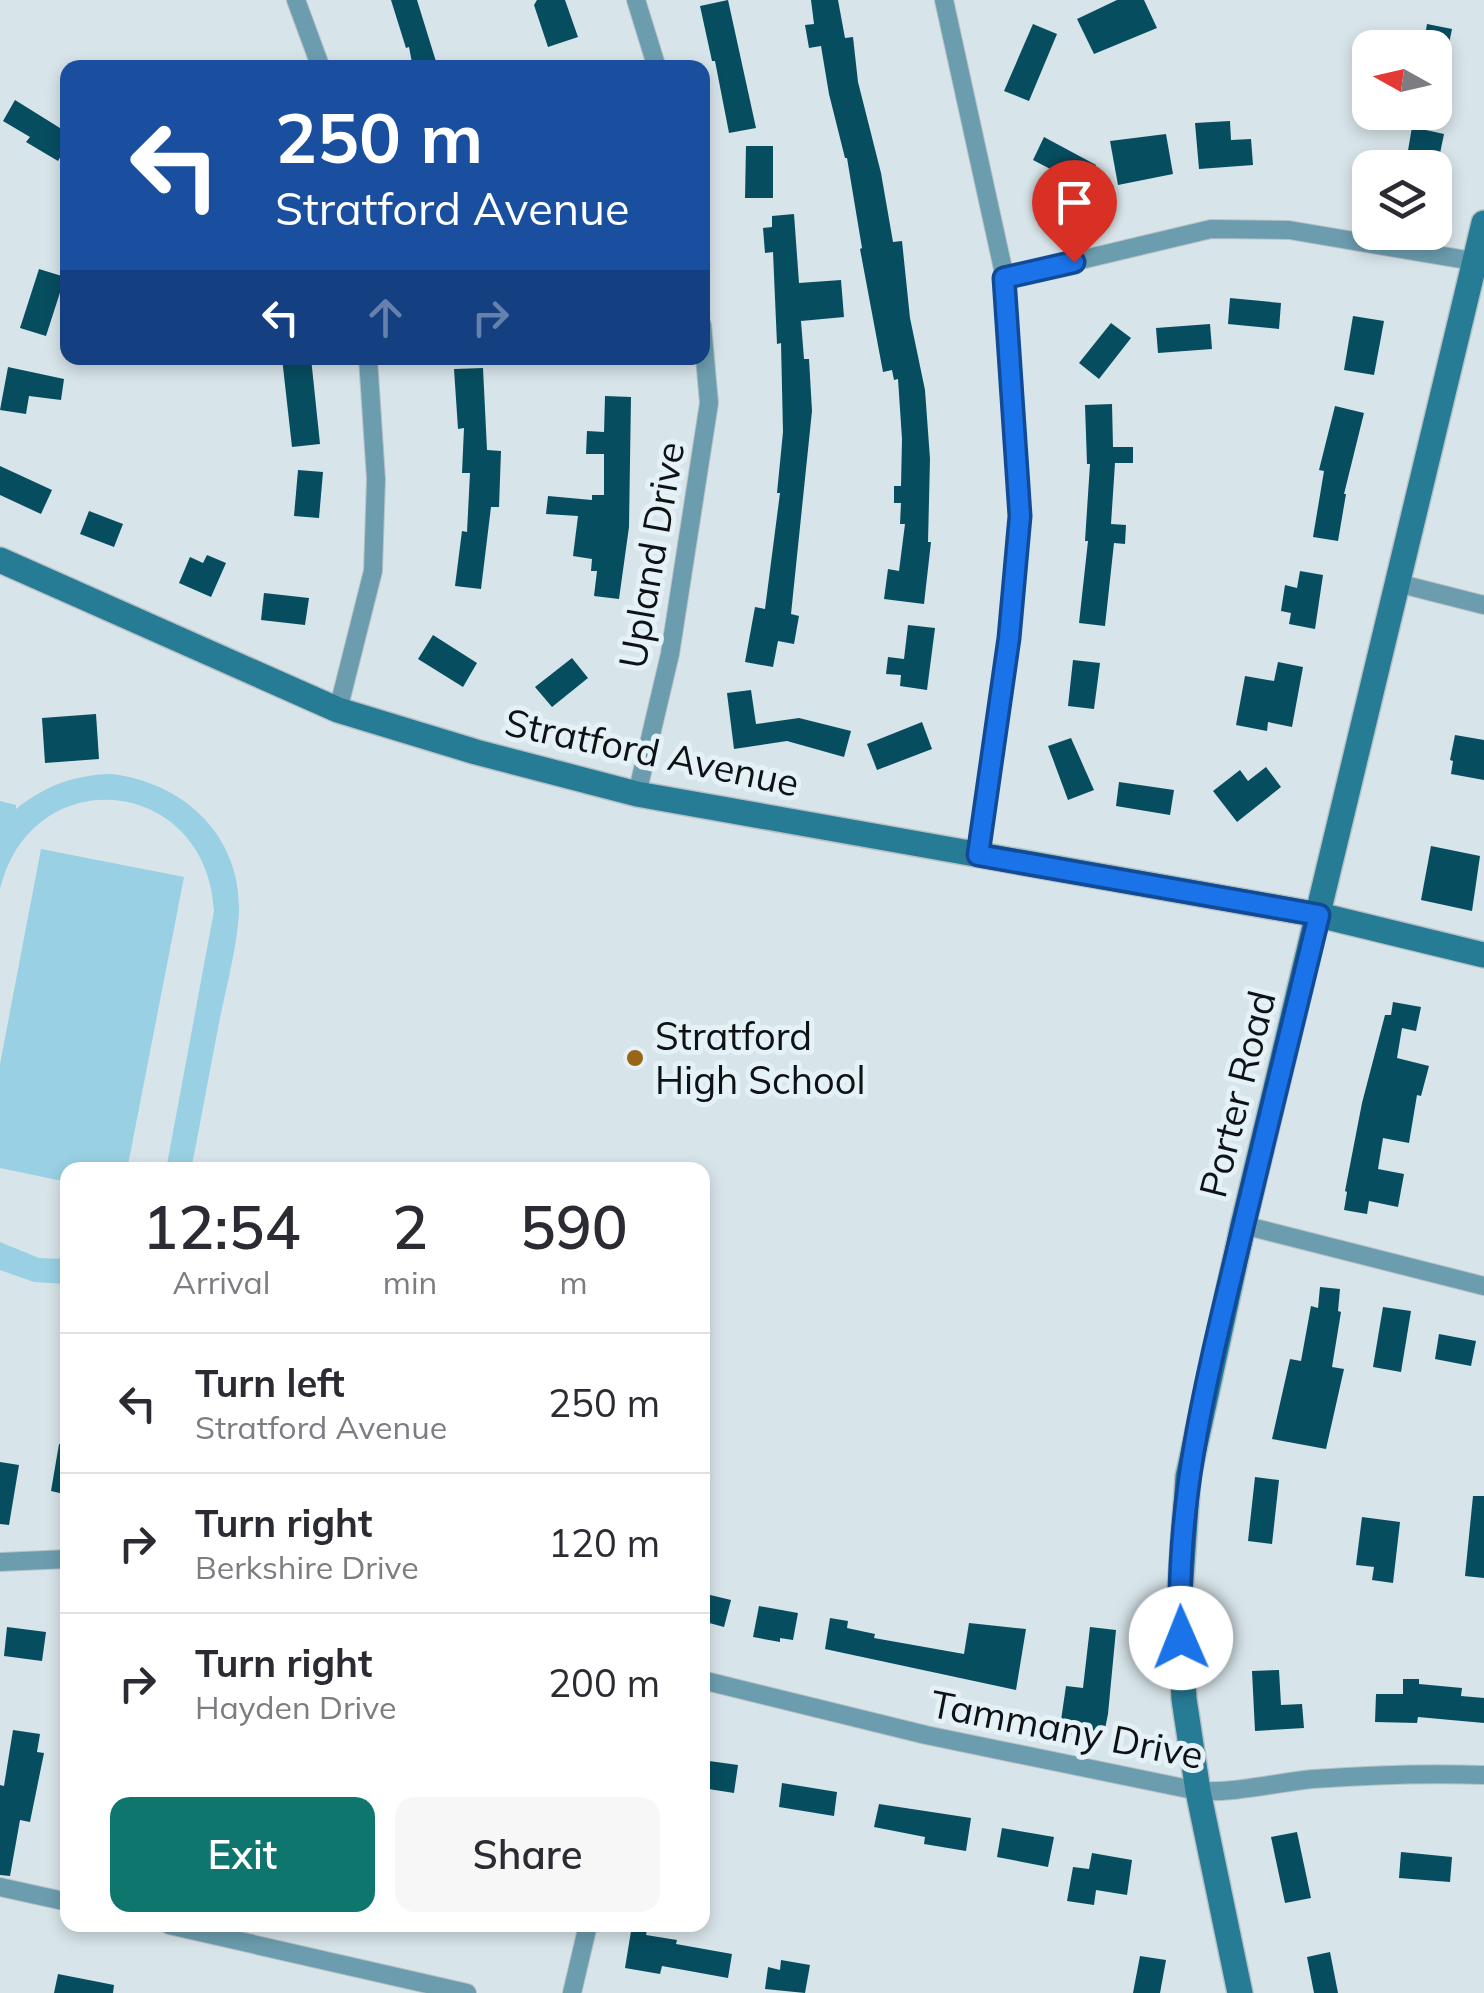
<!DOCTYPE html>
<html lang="en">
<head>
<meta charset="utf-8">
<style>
	body { margin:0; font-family:Mulish,sans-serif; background:#f7f7f7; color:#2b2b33; height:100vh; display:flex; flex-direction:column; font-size:38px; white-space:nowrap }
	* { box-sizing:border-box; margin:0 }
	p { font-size:32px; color:#7c7c81 }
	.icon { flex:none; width:55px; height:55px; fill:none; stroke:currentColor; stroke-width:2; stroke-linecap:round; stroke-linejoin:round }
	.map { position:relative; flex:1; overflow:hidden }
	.details { position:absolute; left:60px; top:1162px; width:650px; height:770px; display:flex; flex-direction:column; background:#fff; border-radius:20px; box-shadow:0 5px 15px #0003 }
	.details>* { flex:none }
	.banner { position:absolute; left:60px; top:60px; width:650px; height:305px; border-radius:20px; box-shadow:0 5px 15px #0003; background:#1a4fa0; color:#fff; overflow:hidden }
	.needle { width:65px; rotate:278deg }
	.buttons { position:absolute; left:1352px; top:30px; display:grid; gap:20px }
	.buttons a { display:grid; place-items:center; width:100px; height:100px; border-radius:20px; background:#fff; box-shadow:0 5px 15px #0003; font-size:50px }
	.pin { position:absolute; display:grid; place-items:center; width:85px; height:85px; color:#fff; margin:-102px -42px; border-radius:50% 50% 50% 0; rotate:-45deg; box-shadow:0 0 10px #0007 }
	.pin .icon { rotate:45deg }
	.me { position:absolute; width:110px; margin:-55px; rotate:359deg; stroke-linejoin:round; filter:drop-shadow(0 0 8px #0008) }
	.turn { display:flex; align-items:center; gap:35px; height:210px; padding:0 50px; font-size:45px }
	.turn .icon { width:130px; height:130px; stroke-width:2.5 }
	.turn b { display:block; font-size:70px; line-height:85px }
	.lanes { display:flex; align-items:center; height:95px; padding:0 50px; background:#0003; justify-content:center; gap:50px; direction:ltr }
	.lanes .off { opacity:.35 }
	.eta { display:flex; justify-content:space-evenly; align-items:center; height:170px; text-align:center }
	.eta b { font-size:60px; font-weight:600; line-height:70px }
	.primary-button { display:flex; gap:20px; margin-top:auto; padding:20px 50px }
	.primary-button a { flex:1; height:115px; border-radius:20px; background:#0f766e; color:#fff; font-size:40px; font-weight:600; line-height:115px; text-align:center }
	.primary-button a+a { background:#f7f7f7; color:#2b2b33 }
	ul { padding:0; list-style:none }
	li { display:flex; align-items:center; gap:30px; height:140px; padding:0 50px; border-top:2px solid #e1e1e2 }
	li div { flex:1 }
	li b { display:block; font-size:38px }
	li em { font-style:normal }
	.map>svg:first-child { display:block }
	.green { fill:#99d0e4 }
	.building { fill:#074d60 }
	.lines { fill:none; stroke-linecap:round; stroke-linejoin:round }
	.street-casing { stroke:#b7c2c7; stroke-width:20 }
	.secondary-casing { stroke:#b7c2c7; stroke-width:28 }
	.street { stroke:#6c9daf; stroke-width:18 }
	.secondary { stroke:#267b95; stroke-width:25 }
	.route-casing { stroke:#114b97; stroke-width:25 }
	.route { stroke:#1a73e8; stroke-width:18 }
	.poi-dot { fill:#986619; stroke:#e4f1f6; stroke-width:4 }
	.labels { text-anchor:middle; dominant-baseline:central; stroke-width:10; stroke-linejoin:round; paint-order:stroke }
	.street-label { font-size:38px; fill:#0e1214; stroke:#e4f1f6 }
	.poi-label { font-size:38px; fill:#0e1214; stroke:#e4f1f6; text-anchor:start }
</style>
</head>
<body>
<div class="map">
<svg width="1484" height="1993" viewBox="0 0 1484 1993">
	<rect width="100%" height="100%" fill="#d7e4e9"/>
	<!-- green -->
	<g class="green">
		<path d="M 111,774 C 183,782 241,835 239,912 C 237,947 227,984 220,1018 C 210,1069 201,1119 191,1170 L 166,1170 L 214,911 C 207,776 32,758 0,889 L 0,801 L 16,805 L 16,809 C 45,786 73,775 111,774 Z"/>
		<polygon points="41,849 184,877 127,1170 68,1170 67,1182 0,1168 0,1064"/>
		<polygon points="0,1242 39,1258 67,1259 67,1284 34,1282 0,1270"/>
	</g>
	<!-- building -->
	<g class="building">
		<polygon points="391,0 417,0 438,68 413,68 409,47 406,48"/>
		<polygon points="537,0 565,0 578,37 548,47 534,5"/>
		<polygon points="728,0 756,128 729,133 715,61 712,61 700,6"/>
		<polygon points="811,0 838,0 845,38 853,37 858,82 881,173 893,242 902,241 910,318 925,390 930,459 928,542 931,542 924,604 884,599 888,569 899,571 905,524 900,524 901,503 894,503 894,486 901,486 902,439 898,379 894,380 892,370 883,372 860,249 862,248 847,158 845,158 829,94 821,46 809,48 805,25 814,24"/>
		<polygon points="1117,0 1144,0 1157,28 1094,54 1077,19"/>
		<polygon points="1033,24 1057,34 1029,101 1004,91"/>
		<polygon points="1427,24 1452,29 1448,48 1423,48"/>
		<polygon points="15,100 68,133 68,144 58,161 26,142 30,137 3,121"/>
		<polygon points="1230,121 1231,140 1251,139 1253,165 1199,169 1195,123"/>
		<polygon points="1412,127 1444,134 1437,168 1405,168"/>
		<polygon points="1166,134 1173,174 1118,185 1110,141"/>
		<polygon points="1044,137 1096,165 1085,187 1033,160"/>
		<polygon points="746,146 773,146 773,198 745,198"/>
		<polygon points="794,214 799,283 841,280 844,317 801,321 804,359 809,359 812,411 791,614 799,616 794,644 778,641 773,667 745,662 755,607 765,609 780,493 777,493 783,432 781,343 777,344 773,252 765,253 763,228 772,227 772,216"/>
		<polygon points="39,269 65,277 46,336 20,328"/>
		<polygon points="1230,298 1281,303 1279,329 1228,324"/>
		<polygon points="1353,316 1384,321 1374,375 1344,370"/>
		<polygon points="1111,323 1131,338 1099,379 1079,363"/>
		<polygon points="1210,324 1212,349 1158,353 1156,328"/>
		<polygon points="282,358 311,358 320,444 292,447"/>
		<polygon points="8,367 64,379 61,400 29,396 26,414 0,410"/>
		<polygon points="483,368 487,450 501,451 499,507 491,507 481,589 455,586 462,531 467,532 470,473 462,473 464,428 458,429 454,369"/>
		<polygon points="605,396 631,397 629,527 619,599 594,596 597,571 591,571 592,559 573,556 578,516 546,514 548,496 592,500 592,495 604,495 604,454 586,454 587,431 604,432"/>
		<polygon points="1112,404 1113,447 1133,447 1133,463 1115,463 1111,524 1126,525 1125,544 1114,543 1105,626 1079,623 1088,541 1085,541 1090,464 1087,464 1085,405"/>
		<polygon points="1335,406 1364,413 1344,494 1346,494 1338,541 1313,537 1324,471 1319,470"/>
		<polygon points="0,466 52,490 41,514 0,495"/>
		<polygon points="298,470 323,472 319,518 294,516"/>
		<polygon points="89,511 123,524 114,547 80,534"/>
		<polygon points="207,555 226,563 211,597 179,583 190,557 203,563"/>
		<polygon points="1300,571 1323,575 1315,629 1289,624 1291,613 1281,611 1285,585 1297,588"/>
		<polygon points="264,593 309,598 305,625 261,620"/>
		<polygon points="908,625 935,628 927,690 900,686 901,675 886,674 888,657 904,659"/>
		<polygon points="433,635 477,663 463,687 418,659"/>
		<polygon points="572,658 588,678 552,707 535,687"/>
		<polygon points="1073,660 1100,663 1094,709 1068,706"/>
		<polygon points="1278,662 1303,667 1292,727 1268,722 1267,731 1236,725 1245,676 1274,681"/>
		<polygon points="751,690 756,724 799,718 851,731 844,757 787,741 734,749 727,693"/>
		<polygon points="96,714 99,759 45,763 42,718"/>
		<polygon points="922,722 932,749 877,770 867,744"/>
		<polygon points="1455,735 1484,740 1484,780 1451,774 1453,761 1450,760"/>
		<polygon points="1071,738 1094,790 1068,800 1048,746"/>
		<polygon points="1266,767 1281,787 1237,822 1213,791 1240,770 1248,781"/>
		<polygon points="1119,782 1174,790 1170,815 1116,806"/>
		<polygon points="1431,846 1480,856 1472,911 1421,900"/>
		<polygon points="1393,1002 1421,1007 1416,1031 1402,1028 1397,1058 1429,1066 1421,1096 1417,1095 1409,1143 1383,1138 1378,1169 1404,1174 1398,1207 1369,1201 1367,1214 1344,1210 1347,1192 1345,1191 1362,1103 1385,1015 1391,1015"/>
		<polygon points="1320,1287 1340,1289 1338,1311 1341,1312 1332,1367 1344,1369 1326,1449 1272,1439 1290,1359 1301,1361 1311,1306 1318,1308"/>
		<polygon points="1383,1307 1411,1311 1401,1372 1373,1367"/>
		<polygon points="1439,1334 1476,1341 1471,1366 1435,1359"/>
		<polygon points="59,1444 68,1444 68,1495 51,1491"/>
		<polygon points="0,1462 19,1465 9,1525 0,1524"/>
		<polygon points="1255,1477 1279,1480 1272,1544 1248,1541"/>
		<polygon points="1473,1496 1484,1496 1484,1578 1465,1576"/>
		<polygon points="1362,1517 1400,1522 1393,1583 1372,1580 1374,1567 1356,1565"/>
		<polygon points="702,1593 731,1600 724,1627 702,1621"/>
		<polygon points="759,1606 798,1613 793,1640 780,1638 780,1642 753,1637"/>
		<polygon points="830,1618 848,1621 847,1628 875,1634 874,1638 964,1654 969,1623 1026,1629 1016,1690 825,1649"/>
		<polygon points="7,1627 46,1632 42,1661 4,1656"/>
		<polygon points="1090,1627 1116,1630 1108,1714 1103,1739 1059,1734 1066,1686 1083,1688"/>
		<polygon points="1279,1670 1281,1705 1302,1704 1304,1728 1255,1731 1252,1671"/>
		<polygon points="1403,1679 1419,1679 1419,1684 1462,1688 1461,1696 1484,1698 1484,1723 1418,1717 1417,1723 1375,1722 1376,1694 1403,1694"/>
		<polygon points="13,1730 40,1734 37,1752 44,1753 30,1822 20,1820 10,1876 0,1875 0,1785 4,1786"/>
		<polygon points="702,1760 738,1765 734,1793 702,1788"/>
		<polygon points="782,1783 837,1792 834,1816 779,1807"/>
		<polygon points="879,1804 971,1818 966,1851 924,1844 925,1837 874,1827"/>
		<polygon points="1002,1828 1054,1837 1048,1867 997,1857"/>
		<polygon points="1297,1832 1311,1898 1285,1903 1271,1837"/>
		<polygon points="1401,1852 1452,1857 1450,1882 1399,1878"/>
		<polygon points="1092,1853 1132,1860 1127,1895 1096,1890 1094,1905 1067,1901 1073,1867 1089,1869"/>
		<polygon points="632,1925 648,1925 646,1935 677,1940 676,1944 732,1954 728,1978 662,1966 660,1974 625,1968"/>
		<polygon points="1330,1952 1338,1993 1314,1993 1307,1957"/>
		<polygon points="1140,1956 1166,1960 1160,1993 1133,1993"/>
		<polygon points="781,1960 810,1965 805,1993 765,1989 768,1967 780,1970"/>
		<polygon points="58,1974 114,1985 113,1993 54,1993"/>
	</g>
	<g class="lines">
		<!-- street casing -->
		<g class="street-casing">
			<g id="street">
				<polyline points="296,0 321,68"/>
				<polyline points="636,0 657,68"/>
				<polyline points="944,0 1005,278 1020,516 1009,638 978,855"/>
				<polyline points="1005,278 1211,229 1289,230 1484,263"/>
				<polyline points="1397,583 1484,605"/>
				<polyline points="338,710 373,571 376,479 368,358"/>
				<polyline points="637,794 670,654 709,403 702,325"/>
				<polyline points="1243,1225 1484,1286"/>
				<polyline points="0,1562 68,1559"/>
				<path d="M 702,1680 L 926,1735 L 1198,1791 C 1237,1793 1274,1783 1313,1779 C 1370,1775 1427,1773 1484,1775"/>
				<polyline points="0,1887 68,1902"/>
				<polyline points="169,1925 467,1993"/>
				<polyline points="572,1993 588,1925"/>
			</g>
		</g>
		<!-- secondary casing -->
		<g class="secondary-casing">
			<g id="secondary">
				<polyline points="0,560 338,710 476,752 637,794 1319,915 1484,955"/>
				<polyline points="1240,1993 1198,1791 1184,1699 1179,1608 1188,1477 1243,1225 1484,223"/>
			</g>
		</g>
		<!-- street -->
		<use href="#street" class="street"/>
		<!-- secondary -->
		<use href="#secondary" class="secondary"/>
	</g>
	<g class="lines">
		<!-- route casing -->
		<g class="route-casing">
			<path id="route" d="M 1074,262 L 1004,278 L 1020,516 L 1009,638 L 978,855 L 1319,915 C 1291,1026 1265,1137 1238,1248 C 1207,1377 1174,1505 1181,1638"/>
		</g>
		<!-- route -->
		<use href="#route" class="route"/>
	</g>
	<!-- markers -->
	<circle class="poi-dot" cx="635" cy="1058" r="10"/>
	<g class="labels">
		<!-- street labels -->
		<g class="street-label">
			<text transform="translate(651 555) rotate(-80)">Upland Drive</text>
			<text transform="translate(652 752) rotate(12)">Stratford Avenue</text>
			<text transform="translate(1237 1094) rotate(-76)">Porter Road</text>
			<text transform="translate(1067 1729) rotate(11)">Tammany Drive</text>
		</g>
		<!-- poi labels -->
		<g class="poi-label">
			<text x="655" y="1036">Stratford<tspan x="655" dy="44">High School</tspan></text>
		</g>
	</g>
</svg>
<div class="buttons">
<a><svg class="needle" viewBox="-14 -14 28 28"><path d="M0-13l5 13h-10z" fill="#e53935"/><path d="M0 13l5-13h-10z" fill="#7c7c81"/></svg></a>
<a><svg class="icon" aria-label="layers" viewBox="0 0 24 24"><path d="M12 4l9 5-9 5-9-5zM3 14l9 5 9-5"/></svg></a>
</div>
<div class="pin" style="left:1074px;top:262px;background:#d93025"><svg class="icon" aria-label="arrive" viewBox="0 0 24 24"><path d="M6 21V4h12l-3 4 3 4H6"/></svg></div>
<svg class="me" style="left:1181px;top:1638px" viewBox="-20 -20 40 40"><circle r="19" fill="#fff"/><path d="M0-13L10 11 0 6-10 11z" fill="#1a73e8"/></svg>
<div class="banner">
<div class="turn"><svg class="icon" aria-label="left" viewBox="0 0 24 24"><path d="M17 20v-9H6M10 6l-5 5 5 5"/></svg><div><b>250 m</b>Stratford Avenue</div></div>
<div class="lanes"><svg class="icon" aria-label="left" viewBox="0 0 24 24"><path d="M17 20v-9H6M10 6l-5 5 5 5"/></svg><svg class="icon off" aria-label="ahead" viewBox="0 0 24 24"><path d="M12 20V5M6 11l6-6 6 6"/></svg><svg class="icon off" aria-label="right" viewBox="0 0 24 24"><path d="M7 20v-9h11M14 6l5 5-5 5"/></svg></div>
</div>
<section class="details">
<div class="eta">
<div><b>12:54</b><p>Arrival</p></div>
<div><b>2</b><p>min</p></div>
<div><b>590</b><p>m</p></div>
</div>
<ul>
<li><svg class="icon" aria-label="left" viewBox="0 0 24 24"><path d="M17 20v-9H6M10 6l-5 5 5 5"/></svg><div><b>Turn left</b><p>Stratford Avenue</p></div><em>250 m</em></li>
<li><svg class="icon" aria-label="right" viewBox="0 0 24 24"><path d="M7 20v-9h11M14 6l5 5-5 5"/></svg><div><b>Turn right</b><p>Berkshire Drive</p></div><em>120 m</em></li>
<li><svg class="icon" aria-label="right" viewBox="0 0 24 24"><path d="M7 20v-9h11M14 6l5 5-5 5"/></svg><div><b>Turn right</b><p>Hayden Drive</p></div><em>200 m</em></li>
</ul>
<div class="primary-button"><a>Exit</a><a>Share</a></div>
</section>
</div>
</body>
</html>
